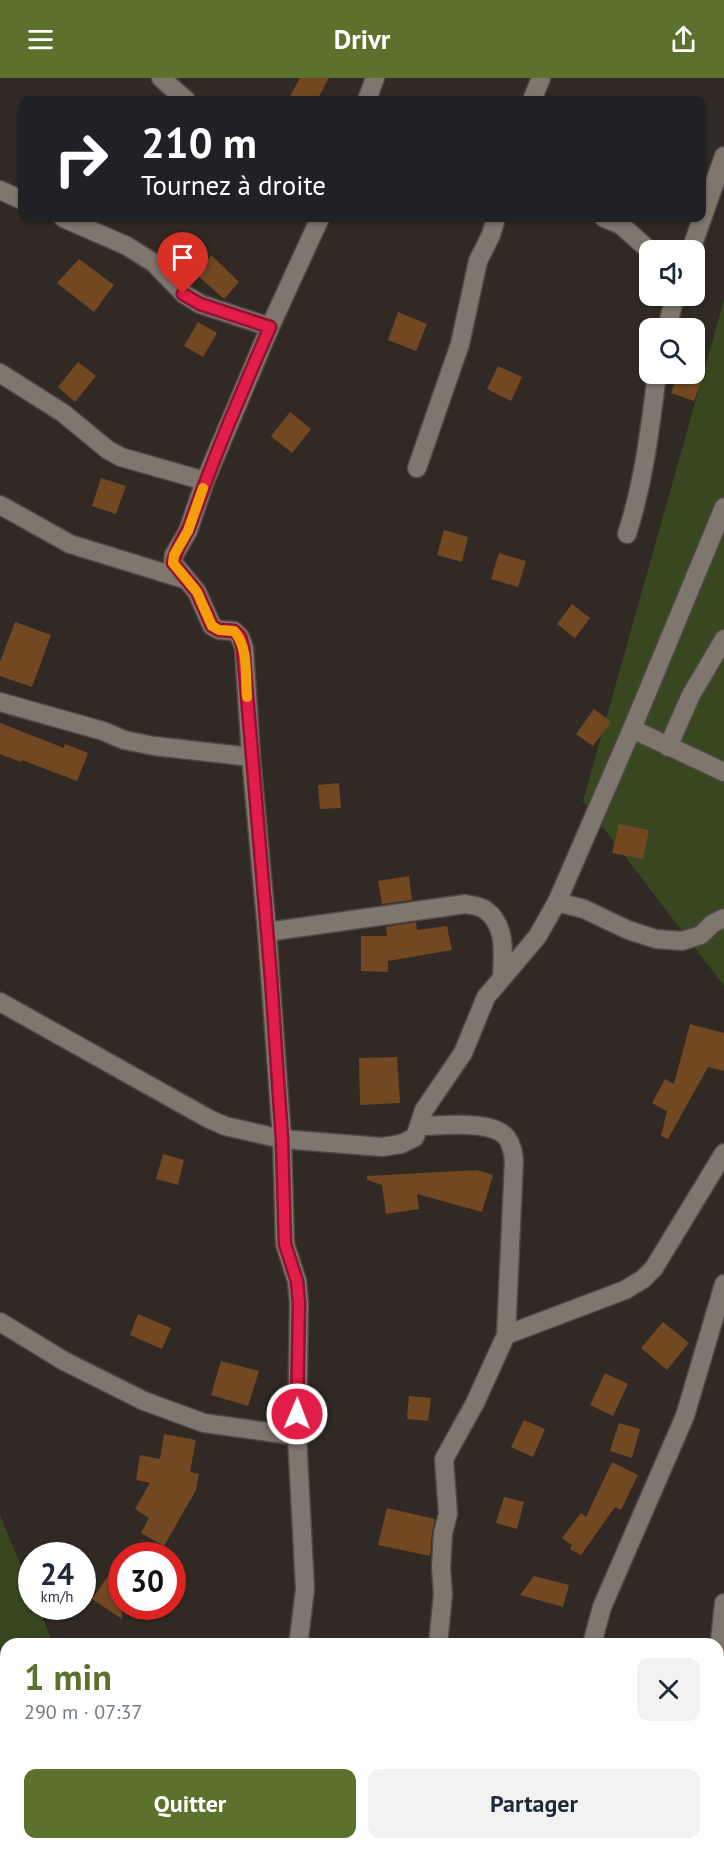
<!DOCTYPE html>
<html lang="fr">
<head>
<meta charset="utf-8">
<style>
	body { margin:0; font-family:"PT Sans",sans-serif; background:#f2f2f3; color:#1f2937; height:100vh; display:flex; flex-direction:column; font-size:22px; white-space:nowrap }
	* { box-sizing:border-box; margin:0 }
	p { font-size:20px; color:#747a83 }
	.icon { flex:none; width:33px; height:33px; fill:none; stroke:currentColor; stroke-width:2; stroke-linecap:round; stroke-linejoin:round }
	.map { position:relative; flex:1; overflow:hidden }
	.panel { position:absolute; left:0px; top:1560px; width:724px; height:212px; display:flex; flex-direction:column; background:#fff; border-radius:18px 18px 0 0; box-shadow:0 2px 4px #0004 }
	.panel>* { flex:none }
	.top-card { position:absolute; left:18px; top:18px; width:688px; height:126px; border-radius:12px; box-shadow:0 2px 4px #0004; background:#202124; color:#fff; overflow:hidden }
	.fabs { position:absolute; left:639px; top:162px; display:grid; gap:12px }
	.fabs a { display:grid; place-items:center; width:66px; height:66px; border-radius:12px; background:#fff; box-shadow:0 2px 4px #0004; font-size:30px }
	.speed { position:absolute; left:18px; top:1464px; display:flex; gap:12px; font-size:30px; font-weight:700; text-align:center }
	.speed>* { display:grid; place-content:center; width:78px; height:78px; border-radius:50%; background:#fff; box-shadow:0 2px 4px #0004; line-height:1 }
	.speed small { font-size:15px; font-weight:400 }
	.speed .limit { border:9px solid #d22; background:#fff; color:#111 }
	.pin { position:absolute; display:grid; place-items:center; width:51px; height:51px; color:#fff; margin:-62px -26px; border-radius:50% 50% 50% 0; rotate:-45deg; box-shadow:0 0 6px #0007 }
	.pin .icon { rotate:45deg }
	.me { position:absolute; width:66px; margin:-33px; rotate:1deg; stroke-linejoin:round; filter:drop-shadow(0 0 4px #0008) }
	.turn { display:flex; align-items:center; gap:21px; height:126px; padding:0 24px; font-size:27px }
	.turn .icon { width:78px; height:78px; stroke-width:2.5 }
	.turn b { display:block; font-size:42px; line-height:51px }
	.round { display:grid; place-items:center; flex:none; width:63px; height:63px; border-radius:12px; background:#f2f2f3 }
	.summary { display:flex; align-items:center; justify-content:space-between; height:102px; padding:0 24px }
	h1 { font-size:36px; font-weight:800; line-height:45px; color:#5c712c }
	.cta { display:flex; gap:12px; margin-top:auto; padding:12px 24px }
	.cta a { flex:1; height:69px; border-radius:12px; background:#5c712c; color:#fff; font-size:24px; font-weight:800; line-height:69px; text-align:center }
	.cta a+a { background:#f2f2f3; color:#1f2937 }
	header { display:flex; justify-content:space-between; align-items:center; height:78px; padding:0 24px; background:#5c712c; color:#fff; font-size:27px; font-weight:800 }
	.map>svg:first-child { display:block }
	.green { fill:#394721 }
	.building { fill:#714821 }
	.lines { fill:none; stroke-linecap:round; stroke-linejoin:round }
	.minor-casing { stroke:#4f4844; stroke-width:21 }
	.minor { stroke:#7f766e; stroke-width:18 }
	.route-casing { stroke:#92132f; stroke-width:15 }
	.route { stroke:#e11d48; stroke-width:10 }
	.slow { stroke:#f59e0b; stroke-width:10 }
</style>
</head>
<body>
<header><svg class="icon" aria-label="menu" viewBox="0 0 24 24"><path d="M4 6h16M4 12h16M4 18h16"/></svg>Drivr<svg class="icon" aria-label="share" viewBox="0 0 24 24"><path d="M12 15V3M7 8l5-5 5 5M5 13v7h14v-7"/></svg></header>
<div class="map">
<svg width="724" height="1771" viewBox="0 0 724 1771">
	<rect width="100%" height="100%" fill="#312a24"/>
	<!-- green -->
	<g class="green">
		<polygon points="724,222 724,908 583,723"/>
		<polygon points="0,1437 31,1513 32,1528 38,1529 53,1566 6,1566 6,1766 134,1766 136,1771 0,1771"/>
	</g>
	<!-- building -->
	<g class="building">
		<polygon points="300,0 329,0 317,22 288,22"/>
		<polygon points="211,177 239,204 224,221 197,197"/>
		<polygon points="79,181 114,207 94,234 57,205"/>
		<polygon points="398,234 427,246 416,273 388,262"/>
		<polygon points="198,244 217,255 203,279 184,268"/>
		<polygon points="78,284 96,298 75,324 58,309"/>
		<polygon points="498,288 522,299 511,323 487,311"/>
		<polygon points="678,296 704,296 694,323 671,315"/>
		<polygon points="290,334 311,351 292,375 271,358"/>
		<polygon points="101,400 126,408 116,436 92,428"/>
		<polygon points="444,452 468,459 462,484 437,477"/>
		<polygon points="499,475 526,483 518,509 491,501"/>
		<polygon points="572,526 590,540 575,560 557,546"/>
		<polygon points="15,544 51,557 32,609 0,598 0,584"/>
		<polygon points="594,631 611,644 593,668 576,656"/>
		<polygon points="0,645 64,670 65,666 88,675 77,703 22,682 21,684 0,676"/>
		<polygon points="339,705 341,730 320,731 318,707"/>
		<polygon points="619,746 649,752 643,781 612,775"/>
		<polygon points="409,798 412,822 382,826 378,803"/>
		<polygon points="416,844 417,852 447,848 452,872 388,883 388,894 361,893 361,858 387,858 386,849"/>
		<polygon points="690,946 724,955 724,993 708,989 668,1061 661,1058 667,1033 652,1025 665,1001 674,1006"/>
		<polygon points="397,979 400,1025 360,1027 359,980"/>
		<polygon points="163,1076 184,1082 178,1107 156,1101"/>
		<polygon points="477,1092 493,1097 482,1134 417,1116 419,1131 386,1136 382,1107 367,1102 367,1098"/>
		<polygon points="138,1236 171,1250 162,1271 130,1257"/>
		<polygon points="663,1244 689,1265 667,1292 641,1270"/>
		<polygon points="221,1283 259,1293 248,1328 211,1317"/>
		<polygon points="605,1295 628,1306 613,1338 590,1327"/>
		<polygon points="409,1318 431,1320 428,1343 407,1341"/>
		<polygon points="524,1342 545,1351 533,1379 511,1369"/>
		<polygon points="619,1345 640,1351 632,1380 610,1373"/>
		<polygon points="164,1356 196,1362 190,1394 199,1396 196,1412 164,1468 141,1455 149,1440 135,1431 150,1405 136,1402 140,1377 160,1381"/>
		<polygon points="612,1384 638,1397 621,1432 615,1429 581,1477 570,1471 572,1467 562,1460 581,1435 586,1439"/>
		<polygon points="504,1419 524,1424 517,1451 496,1445"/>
		<polygon points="387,1430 435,1441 432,1454 430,1478 378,1467"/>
		<polygon points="122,1478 122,1541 92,1521"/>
		<polygon points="534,1498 569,1507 563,1529 520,1517"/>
	</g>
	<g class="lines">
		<!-- minor casing -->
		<g class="minor-casing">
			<g id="minor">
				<polyline points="161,0 186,22"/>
				<polyline points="367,22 375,0"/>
				<polyline points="532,22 541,0"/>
				<polyline points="0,112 22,122"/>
				<polyline points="63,140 127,168 154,185 184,216 200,226 270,249"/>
				<polyline points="604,140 621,147 650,173"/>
				<polyline points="691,172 724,78"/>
				<polyline points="667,250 675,218"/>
				<polyline points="0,295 63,335 108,372 121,379 205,403"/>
				<polyline points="417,390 460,266 478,183 491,157 496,140"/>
				<polyline points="0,427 70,466 187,502"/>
				<path d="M 627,456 C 644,403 650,351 657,296"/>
				<polyline points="0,624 103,653 124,662 154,668 251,679"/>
				<polyline points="632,651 724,694"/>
				<polyline points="668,669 691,617 724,561"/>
				<polyline points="557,824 584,831 628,852 656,861 682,863 701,857 712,846 724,840"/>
				<path d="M 267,854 L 465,826 C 471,827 479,828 484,831 C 507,846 503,876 502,899"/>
				<polyline points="0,924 209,1041 225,1048 282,1061 382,1069 401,1066 415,1059 424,1032 463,975 486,919 537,859 557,824 632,651 724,429"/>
				<path d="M 419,1048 C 441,1048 493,1041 507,1060 C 512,1067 513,1074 514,1082 L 506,1257 L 475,1325 L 444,1381 L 448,1436 L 443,1455 L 441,1490 L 443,1516 L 438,1566"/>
				<polyline points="0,1244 64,1283 144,1323 204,1345 297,1358"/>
				<polyline points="506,1257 625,1212 643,1201 654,1190 724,1075"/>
				<polyline points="724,1525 719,1572 724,1655"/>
				<polyline points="300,1566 299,1560 305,1511 297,1358 299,1225 297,1203 285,1166 282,1061 267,854 251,679 244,570 240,559 234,553 219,552 212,548 197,514 173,485 174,477 188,453 205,403 270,249 320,140"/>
				<polyline points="592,1566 602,1529 685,1338 724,1206"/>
				<polyline points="0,1731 6,1729"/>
				<polyline points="253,1766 274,1771"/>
				<polyline points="315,1766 316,1771"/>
				<polyline points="417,1771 418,1766"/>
				<polyline points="544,1771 547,1766"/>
			</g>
		</g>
		<!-- minor -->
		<use href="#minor" class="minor"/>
	</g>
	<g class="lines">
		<!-- route casing -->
		<g class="route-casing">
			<path id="route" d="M 183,216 L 200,226 L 270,249 C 242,314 213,380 190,447 C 185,460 175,471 173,485 L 197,514 L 212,548 L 219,552 L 234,553 L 240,559 L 243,570 L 271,900 L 282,1061 L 285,1166 L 297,1203 L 299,1225 L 297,1336"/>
		</g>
		<!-- route -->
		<use href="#route" class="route"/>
		<!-- slow -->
		<path class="slow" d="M 203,410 L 188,453 L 174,477 L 173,485 L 197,514 L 212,548 L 219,552 L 234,553 C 249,569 245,598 247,619"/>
	</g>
</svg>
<div class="fabs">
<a><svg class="icon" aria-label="sound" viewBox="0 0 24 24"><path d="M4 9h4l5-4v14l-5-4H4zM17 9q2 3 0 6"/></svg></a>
<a><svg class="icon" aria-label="search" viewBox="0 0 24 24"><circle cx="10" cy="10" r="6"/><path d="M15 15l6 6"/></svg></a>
</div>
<div class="speed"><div>24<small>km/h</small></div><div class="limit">30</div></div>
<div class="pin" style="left:183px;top:216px;background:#d93025"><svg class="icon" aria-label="arrive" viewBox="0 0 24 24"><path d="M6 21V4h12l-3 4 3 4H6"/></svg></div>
<svg class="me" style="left:297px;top:1336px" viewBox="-20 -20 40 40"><circle r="17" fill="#e11d48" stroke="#fff" stroke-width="3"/><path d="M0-11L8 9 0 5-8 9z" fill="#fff"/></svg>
<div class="top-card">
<div class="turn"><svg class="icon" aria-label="right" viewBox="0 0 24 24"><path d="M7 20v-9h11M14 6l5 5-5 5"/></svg><div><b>210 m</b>Tournez à droite</div></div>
</div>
<section class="panel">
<div class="summary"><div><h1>1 min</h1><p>290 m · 07:37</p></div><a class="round"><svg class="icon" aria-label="close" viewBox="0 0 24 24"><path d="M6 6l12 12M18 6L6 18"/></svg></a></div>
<div class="cta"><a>Quitter</a><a>Partager</a></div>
</section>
</div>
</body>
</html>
